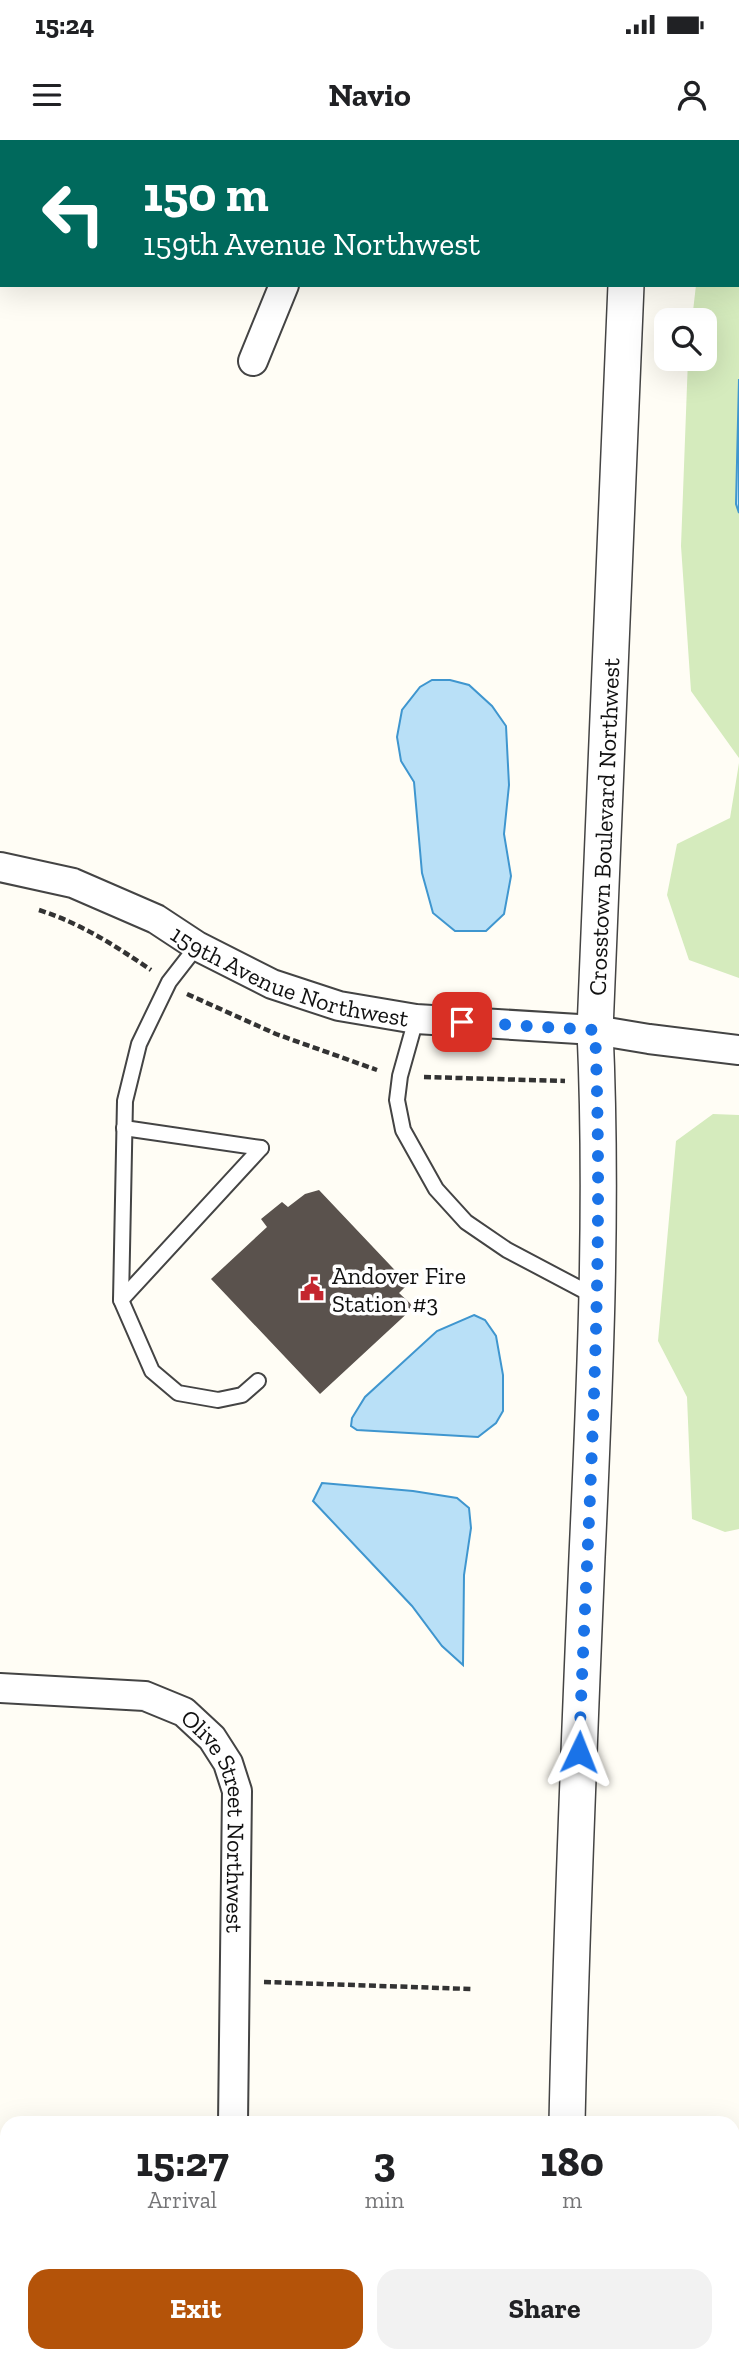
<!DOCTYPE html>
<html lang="en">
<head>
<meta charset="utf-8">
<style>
	body { margin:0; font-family:"Zilla Slab",serif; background:#f2f2f2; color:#202124; height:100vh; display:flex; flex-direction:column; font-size:26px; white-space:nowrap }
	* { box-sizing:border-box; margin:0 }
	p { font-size:23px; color:#757577 }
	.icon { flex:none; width:38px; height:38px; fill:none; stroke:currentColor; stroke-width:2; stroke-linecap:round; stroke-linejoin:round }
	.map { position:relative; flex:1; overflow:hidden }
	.sheet { position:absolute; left:0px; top:1976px; width:740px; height:247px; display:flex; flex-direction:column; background:#fff; border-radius:21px 21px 0 0; box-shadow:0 7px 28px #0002 }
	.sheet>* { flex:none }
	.guide { position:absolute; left:0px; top:0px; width:740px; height:147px; box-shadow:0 7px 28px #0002; background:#00695c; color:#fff; overflow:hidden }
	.controls { position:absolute; left:654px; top:168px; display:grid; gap:14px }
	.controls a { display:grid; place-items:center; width:63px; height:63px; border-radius:14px; background:#fff; box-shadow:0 7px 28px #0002; font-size:35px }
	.pin { position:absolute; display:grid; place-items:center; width:60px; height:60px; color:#fff; margin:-30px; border-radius:14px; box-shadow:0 4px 10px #0006 }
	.me { position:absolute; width:77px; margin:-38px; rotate:2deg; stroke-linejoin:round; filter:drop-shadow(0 0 5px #0008) }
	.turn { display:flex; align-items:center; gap:24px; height:147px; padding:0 28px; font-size:32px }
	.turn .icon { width:91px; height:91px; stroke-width:2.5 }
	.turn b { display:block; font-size:49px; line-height:60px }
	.eta { display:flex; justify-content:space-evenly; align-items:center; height:119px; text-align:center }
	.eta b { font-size:42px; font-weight:800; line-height:49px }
	.cta { display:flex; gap:14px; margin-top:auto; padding:14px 28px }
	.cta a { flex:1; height:80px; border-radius:21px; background:#b45309; color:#fff; font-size:28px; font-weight:800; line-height:80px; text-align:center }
	.cta a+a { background:#f2f2f2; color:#202124 }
	.status { display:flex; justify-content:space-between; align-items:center; height:49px; padding:0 35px; background:#fff; direction:ltr }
	.status svg { height:19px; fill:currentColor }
	header { display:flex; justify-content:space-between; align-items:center; height:91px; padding:0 28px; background:#fff; font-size:32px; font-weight:800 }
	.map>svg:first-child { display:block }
	.green { fill:#d5ebbd }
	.water { fill:#b9e0f7; stroke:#3f96cf; stroke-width:2 }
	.building { fill:#5a524d }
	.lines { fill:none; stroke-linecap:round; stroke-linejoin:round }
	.service-casing { stroke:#444; stroke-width:18 }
	.minor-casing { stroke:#444; stroke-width:32 }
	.tertiary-casing { stroke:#444; stroke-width:38 }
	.path { stroke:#333; stroke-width:4.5; stroke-dasharray:7 3.5; stroke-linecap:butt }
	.service { stroke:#fff; stroke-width:14 }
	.minor { stroke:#fff; stroke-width:28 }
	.tertiary { stroke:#fff; stroke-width:35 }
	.route { stroke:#1a73e8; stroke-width:12; stroke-dasharray:0 21.6 }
	.labels { text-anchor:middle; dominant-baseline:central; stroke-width:7; stroke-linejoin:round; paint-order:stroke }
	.street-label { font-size:24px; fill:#111; stroke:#fff }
	.poi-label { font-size:24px; fill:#111; stroke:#fff; text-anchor:start }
</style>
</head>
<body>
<div class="status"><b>15:24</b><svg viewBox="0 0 49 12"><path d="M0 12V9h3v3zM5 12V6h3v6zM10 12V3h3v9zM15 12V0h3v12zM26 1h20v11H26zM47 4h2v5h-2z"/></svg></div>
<header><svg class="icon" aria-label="menu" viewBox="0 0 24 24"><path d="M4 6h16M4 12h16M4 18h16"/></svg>Navio<svg class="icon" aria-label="person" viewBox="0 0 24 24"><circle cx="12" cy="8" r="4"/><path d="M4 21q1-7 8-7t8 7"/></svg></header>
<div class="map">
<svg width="739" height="2222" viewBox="0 0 739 2222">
	<rect width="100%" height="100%" fill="#fffdf5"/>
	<!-- green -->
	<g class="green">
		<polygon points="739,53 739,618 691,551 681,406 688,219 705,219 705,180 692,180 696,145 738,145"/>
		<polygon points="739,623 739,838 689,820 667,755 677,704 730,678"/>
		<polygon points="713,974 739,975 739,1389 725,1392 692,1379 687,1257 658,1201 676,1001"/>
	</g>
	<!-- water -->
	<g class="water">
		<polygon points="739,239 739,373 736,364"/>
		<polygon points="432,540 450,540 469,545 492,566 506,586 509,645 504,694 511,736 504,774 486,791 455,791 433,773 422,733 414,642 401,621 397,597 402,570 420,547"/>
		<polygon points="474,1175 485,1180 496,1196 503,1235 503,1271 496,1283 478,1297 357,1290 351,1286 352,1278 365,1257 437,1191"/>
		<polygon points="322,1343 413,1351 457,1358 469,1368 471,1388 464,1435 463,1525 442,1506 412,1466 313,1361"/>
		<polygon points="0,2131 7,2157 7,2175 0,2180"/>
	</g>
	<!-- building -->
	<polygon class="building" points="319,1050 408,1144 399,1153 414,1167 320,1254 211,1139 267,1087 261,1079 282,1062 288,1067 305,1054"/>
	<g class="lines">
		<!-- service casing -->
		<g class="service-casing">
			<g id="service">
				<polyline points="197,806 169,842 139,904 125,961 121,1160 152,1231 178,1253 218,1260 242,1255 258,1241"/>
				<polyline points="416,879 400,936 397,960 403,990 436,1049 466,1082 507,1110 596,1157"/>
				<polyline points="124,988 261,1008"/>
				<polyline points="121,1160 261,1008"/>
			</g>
		</g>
		<!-- minor casing -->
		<g class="minor-casing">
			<g id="minor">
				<polyline points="271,0 272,2"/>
				<polyline points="253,221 284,145"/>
				<path id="s1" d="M 0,727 L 73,743 L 156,779 L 197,806 L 272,844 L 339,866 L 416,879 L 595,890 L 649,899 L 739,910"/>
				<path id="s2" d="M 0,1548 L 145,1556 L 184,1572 L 212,1598 L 228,1623 L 237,1651 L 233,1983"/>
				<polyline points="227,2216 227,2222"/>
			</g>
		</g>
		<!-- tertiary casing -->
		<g class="tertiary-casing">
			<g id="tertiary">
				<polyline points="632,2 632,0"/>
				<path id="s3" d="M 567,1983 C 571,1794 579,1606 587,1417 C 595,1242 603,1065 595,890 L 626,145"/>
				<polyline points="562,2222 562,2216"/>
			</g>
		</g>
		<!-- path -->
		<g class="path">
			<path d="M 39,770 C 82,784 114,805 151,830"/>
			<polyline points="187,854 276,894 377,930"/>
			<polyline points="424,937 565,941"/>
			<polyline points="264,1842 471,1849"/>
		</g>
		<!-- service -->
		<use href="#service" class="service"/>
		<!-- minor -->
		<use href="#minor" class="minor"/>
		<!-- tertiary -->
		<use href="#tertiary" class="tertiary"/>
	</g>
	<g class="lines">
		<!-- route -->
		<path class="route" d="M 462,882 L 595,890 C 605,1130 588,1371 579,1612"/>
	</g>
	<!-- icons -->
	<defs>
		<g id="civic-bare" transform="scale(1.89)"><path d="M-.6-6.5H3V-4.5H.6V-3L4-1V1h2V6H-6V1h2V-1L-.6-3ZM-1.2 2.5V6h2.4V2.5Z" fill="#c4262e" stroke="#fff" stroke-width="2.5" paint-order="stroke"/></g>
	</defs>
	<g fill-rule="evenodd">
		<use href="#civic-bare" x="312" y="1149"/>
	</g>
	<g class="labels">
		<!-- street labels -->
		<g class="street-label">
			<text stroke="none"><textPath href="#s3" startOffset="1297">Crosstown Boulevard Northwest</textPath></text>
			<text stroke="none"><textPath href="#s1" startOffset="313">159th Avenue Northwest</textPath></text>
			<text stroke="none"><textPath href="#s2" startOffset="308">Olive Street Northwest</textPath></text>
		</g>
		<!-- poi labels -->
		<g class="poi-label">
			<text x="332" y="1135">Andover Fire<tspan x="332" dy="28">Station #3</tspan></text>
		</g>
	</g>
</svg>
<div class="controls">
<a><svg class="icon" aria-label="search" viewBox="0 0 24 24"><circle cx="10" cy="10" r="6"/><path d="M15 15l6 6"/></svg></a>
</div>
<div class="pin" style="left:462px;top:882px;background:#d93025"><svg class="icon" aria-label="arrive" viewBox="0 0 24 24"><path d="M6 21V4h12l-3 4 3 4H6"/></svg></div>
<svg class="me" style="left:579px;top:1612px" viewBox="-20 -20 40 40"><path d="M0-17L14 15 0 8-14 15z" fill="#1a73e8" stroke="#fff" stroke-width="4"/></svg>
<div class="guide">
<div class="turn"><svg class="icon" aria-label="left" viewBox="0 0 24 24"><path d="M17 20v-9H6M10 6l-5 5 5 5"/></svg><div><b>150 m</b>159th Avenue Northwest</div></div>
</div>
<section class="sheet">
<div class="eta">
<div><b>15:27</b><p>Arrival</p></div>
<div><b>3</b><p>min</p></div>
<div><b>180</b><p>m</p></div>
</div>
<div class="cta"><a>Exit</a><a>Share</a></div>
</section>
</div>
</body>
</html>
